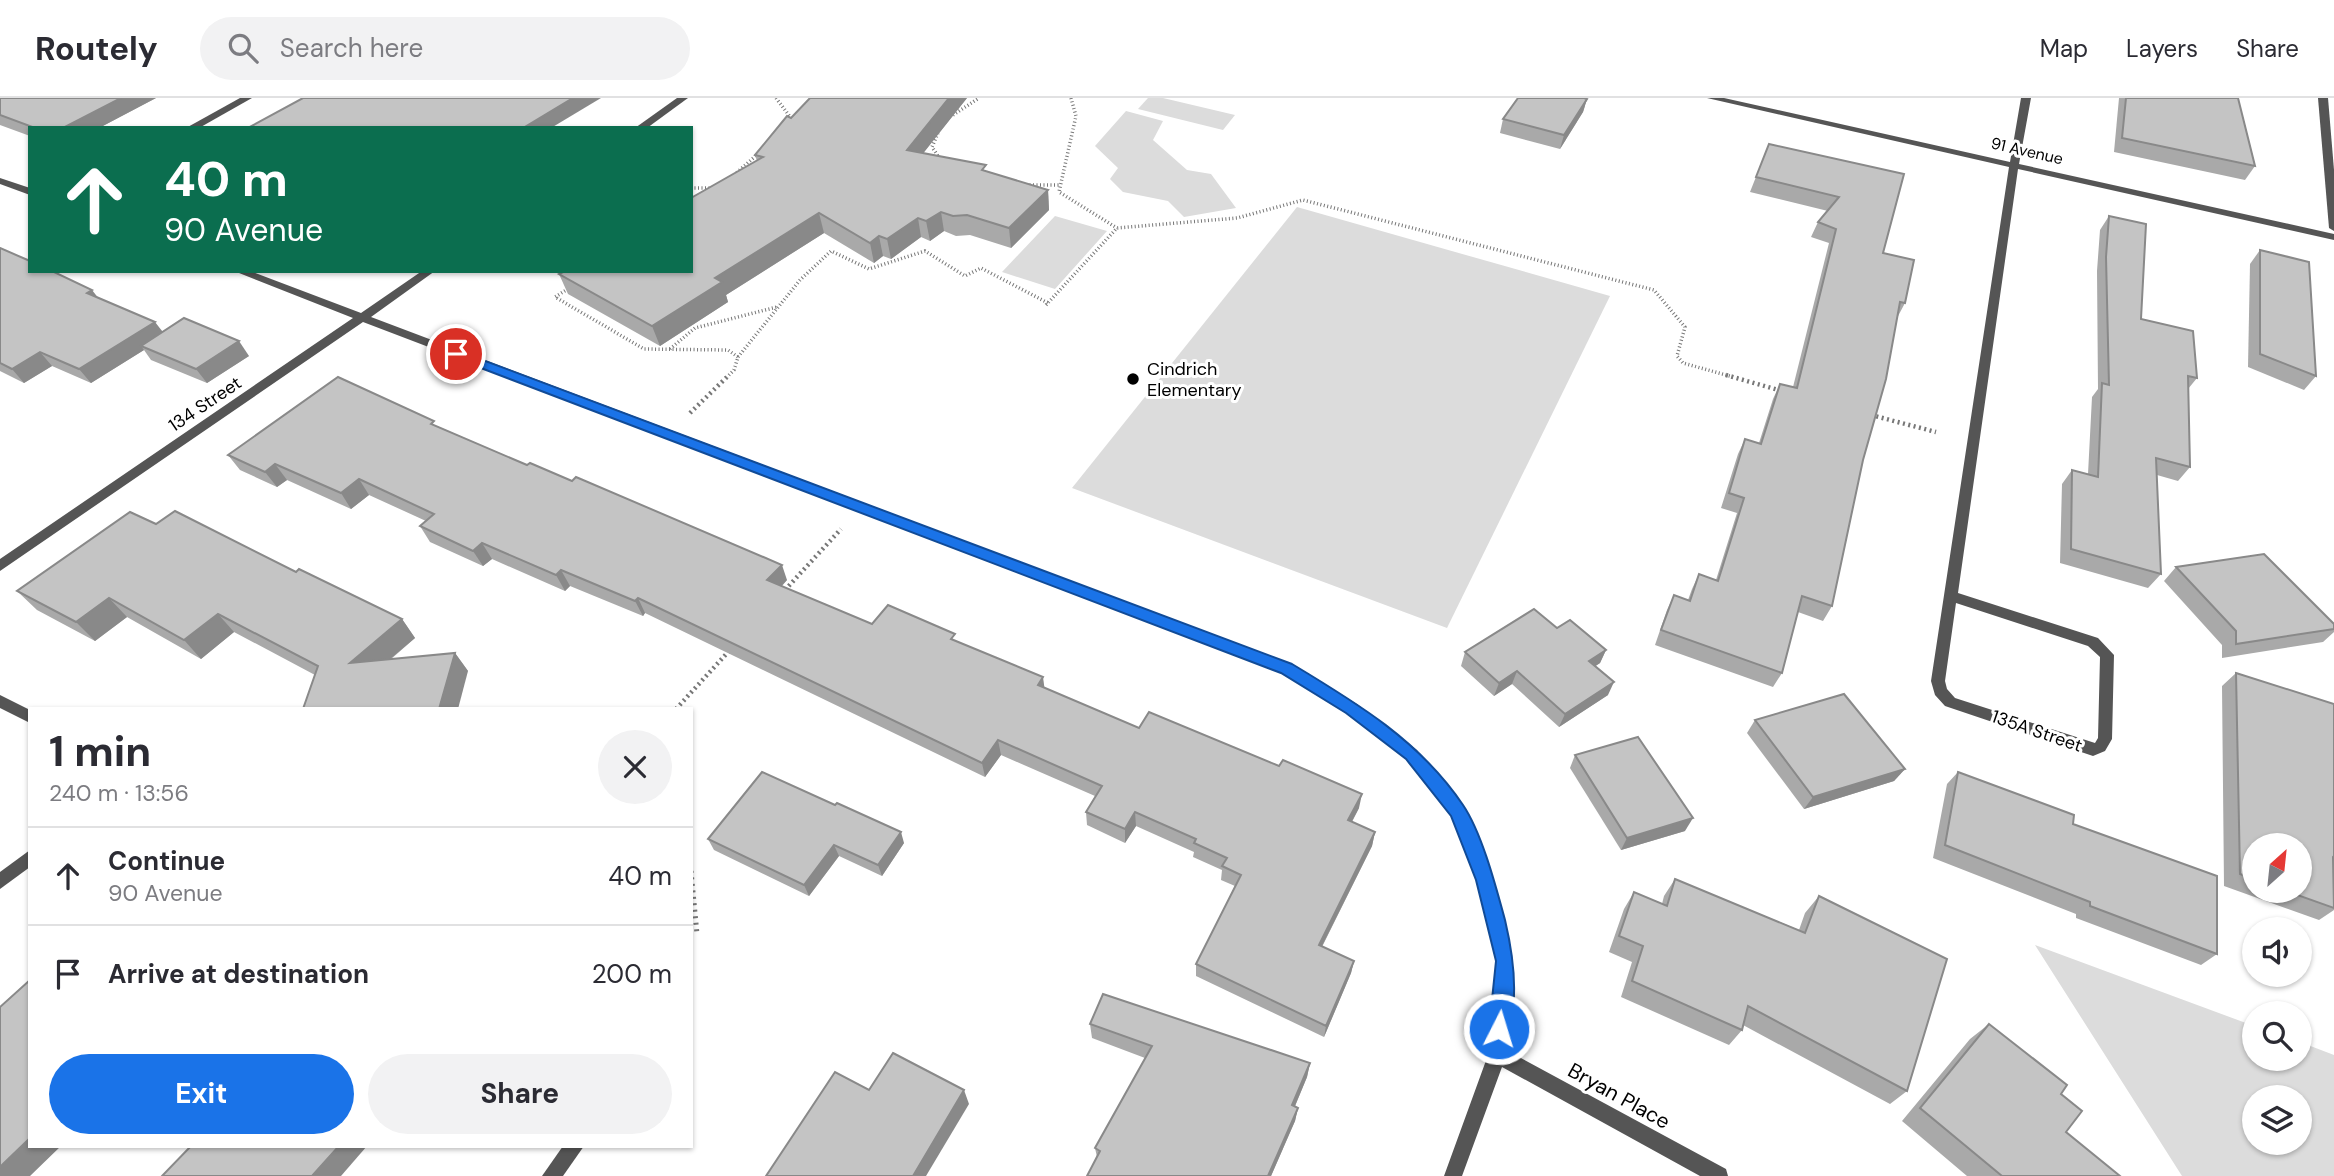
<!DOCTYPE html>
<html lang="en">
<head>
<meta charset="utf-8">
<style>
	body { margin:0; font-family:"DM Sans",sans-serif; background:#f2f2f3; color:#2b2b33; height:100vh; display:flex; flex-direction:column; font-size:26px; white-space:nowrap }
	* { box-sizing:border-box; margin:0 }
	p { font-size:23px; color:#7c7c81 }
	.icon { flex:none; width:38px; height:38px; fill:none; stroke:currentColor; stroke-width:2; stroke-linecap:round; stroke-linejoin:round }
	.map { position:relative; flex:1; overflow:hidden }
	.details { position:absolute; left:28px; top:609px; width:665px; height:441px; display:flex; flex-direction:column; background:#fff; border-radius:0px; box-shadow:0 2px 5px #0004 }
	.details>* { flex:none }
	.top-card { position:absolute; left:28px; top:28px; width:665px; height:147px; border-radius:0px; box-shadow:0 2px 5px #0004; background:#0b6e4f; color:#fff; overflow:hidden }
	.needle { width:46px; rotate:27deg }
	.buttons { position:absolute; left:2242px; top:735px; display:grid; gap:14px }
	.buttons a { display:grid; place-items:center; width:70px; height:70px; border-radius:50%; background:#fff; box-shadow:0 2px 5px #0004; font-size:35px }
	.pin { position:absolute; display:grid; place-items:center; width:60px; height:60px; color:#fff; margin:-30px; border:4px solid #fff; border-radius:50%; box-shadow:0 2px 7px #0007 }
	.me { position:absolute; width:77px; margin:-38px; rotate:5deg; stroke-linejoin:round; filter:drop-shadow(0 0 5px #0008) }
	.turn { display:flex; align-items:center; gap:24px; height:147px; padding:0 21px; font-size:32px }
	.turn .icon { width:91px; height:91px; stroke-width:2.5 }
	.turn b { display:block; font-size:49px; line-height:60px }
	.round { display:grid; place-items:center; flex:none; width:74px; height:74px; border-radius:37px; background:#f2f2f3 }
	.summary { display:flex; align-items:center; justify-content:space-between; height:119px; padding:0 21px }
	h1 { font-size:42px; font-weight:700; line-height:52px }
	.button { display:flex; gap:14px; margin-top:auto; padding:14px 21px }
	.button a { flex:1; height:80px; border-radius:42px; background:#1a73e8; color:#fff; font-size:28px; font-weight:700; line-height:80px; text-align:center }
	.button a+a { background:#f2f2f3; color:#2b2b33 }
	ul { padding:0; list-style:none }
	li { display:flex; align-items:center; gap:21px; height:98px; padding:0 21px; border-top:2px solid #e1e1e2 }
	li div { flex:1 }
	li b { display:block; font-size:26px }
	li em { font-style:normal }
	header { display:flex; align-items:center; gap:42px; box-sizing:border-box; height:98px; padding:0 35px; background:#fff; border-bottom:2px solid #e1e1e2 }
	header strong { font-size:33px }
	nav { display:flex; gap:38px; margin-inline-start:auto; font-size:24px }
	.search { width:490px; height:63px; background:#f2f2f3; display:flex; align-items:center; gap:18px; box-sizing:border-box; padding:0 24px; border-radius:38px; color:#7c7c81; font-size:26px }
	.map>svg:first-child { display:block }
	.green { fill:#dcdcdc; fill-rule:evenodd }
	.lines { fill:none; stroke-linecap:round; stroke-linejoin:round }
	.path-far2 { stroke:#777; stroke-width:3.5; stroke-dasharray:1 2.5; stroke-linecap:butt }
	.path-far1 { stroke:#777; stroke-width:4.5; stroke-dasharray:2 3.5; stroke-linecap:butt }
	.path { stroke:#777; stroke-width:5; stroke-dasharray:2 4.5; stroke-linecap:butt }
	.lane { fill:#555; fill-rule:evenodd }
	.street { fill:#555; fill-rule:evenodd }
	.wall { fill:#a9a9a9; fill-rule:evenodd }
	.shaded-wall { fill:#898989 }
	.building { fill:#c4c4c4; stroke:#898989; stroke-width:2 }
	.route { fill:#1a73e8; stroke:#114b97; stroke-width:2 }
	.poi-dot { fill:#000; stroke:#fff; stroke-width:2.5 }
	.labels { text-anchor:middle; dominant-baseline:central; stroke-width:6; stroke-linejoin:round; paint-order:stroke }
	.far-street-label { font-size:16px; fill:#000; stroke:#fff }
	.poi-label { font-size:18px; fill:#000; stroke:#fff; text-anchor:start }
	.street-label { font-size:18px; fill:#000; stroke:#fff }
	.near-street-label { font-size:21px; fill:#000; stroke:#fff }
</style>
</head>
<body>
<header>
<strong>Routely</strong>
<div class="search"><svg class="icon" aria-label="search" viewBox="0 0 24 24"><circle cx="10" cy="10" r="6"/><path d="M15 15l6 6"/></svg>Search here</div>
<nav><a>Map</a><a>Layers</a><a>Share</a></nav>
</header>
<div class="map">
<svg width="2334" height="1078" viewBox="0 0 2334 1078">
	<rect width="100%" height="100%" fill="#fff"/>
	<!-- green -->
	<g class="green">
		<polygon points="1148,0 1163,0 1235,17 1223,32 1138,11"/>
		<polygon points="1126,13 1163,23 1153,42 1187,72 1211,76 1236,110 1184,119 1168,103 1123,94 1110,81 1118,70 1095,48"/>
		<polygon points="1297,109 1610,198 1447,530 1072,390"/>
		<polygon points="1055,118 1107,133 1055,191 1002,174"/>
		<path d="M 2035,847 L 2254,928 L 2254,961 L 2300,961 L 2300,944 L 2334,957 L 2334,1078 L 2182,1078 ZM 2300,999 L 2300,1045 L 2254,1045 L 2254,999 Z"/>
	</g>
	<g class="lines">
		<!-- path-far2 -->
		<g class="path-far2">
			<polyline points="776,0 794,24"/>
			<polyline points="1071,0 1076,18 1059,94 1117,130"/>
			<polyline points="953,17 979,0"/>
			<polyline points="938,35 932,49 940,61"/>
			<polyline points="734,77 759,55"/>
			<polyline points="1026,87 1060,87"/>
			<polyline points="691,90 713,90"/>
			<polyline points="571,189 555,199 644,251 728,252 738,259 734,272 727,279"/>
			<polyline points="1046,207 1117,130 1237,120 1303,102 1654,192 1685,229 1677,258 1683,265 1733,279"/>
			<polyline points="670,251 695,230 777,209"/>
			<polyline points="738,259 800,182 831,153 869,171 925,153 965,178 981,170 1048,205"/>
		</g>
		<!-- path-far1 -->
		<g class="path-far1">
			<polyline points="1726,277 1782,293"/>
			<polyline points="690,315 729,277"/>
			<polyline points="1871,317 1936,334"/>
			<polyline points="785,492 841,431"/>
			<polyline points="676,611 729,553"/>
		</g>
		<!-- path -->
		<polyline class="path" points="691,773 697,836"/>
		<!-- lane -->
		<polygon class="lane" points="2318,0 2328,0 2334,72 2334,133 2329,130"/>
		<!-- street -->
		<g class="street">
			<polygon points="240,0 252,0 199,30 186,30"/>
			<polygon points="677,0 688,0 647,30 635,30"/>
			<path d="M 1707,0 L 1724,0 L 2010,64 L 2021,0 L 2031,0 L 2019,66 L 2334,136 L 2334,142 L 2018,71 L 1958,495 L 2098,540 L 2114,557 L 2112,641 L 2105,653 L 2093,658 L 1945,608 L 1935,597 L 1931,583 L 2009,69 ZM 1956,505 L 2088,548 L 2100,559 L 2098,640 L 2095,645 L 1955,600 L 1947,591 L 1945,583 Z"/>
			<polygon points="0,80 30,90 30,97 0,86"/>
			<polygon points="234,173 250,173 361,215 422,173 435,173 371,219 1291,566 1357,606 1417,652 1463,709 1493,782 1513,863 1506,952 1726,1071 1728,1078 1700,1078 1502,969 1462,1078 1444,1078 1488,957 1497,863 1477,782 1452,718 1407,660 1347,614 1281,574 363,224 0,473 0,461 353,220"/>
			<polygon points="0,597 30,612 30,625 0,610"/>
			<polygon points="30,752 30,769 0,791 0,774"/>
			<polygon points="563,1048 584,1048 563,1078 542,1078"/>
		</g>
	</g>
	<!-- wall -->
	<g class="wall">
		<polygon points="0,0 156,0 99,30 30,30 30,38 0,27"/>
		<polygon points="810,0 967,0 923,55 1048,92 1049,112 1011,150 970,137 956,138 944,133 930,143 921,139 891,161 883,158 874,165 824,135 726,197 728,204 660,248 568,196 559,176 757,63 755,57"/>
		<polygon points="2119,0 2238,0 2255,68 2245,82 2114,54"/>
		<polygon points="1587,1 1583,14 1560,51 1500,35 1503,21"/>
		<polygon points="1769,46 1904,76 1883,155 1905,205 1897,220 1863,362 1832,508 1823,523 1798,514 1782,575 1773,589 1655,547 1667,512 1674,497 1688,502 1692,491 1699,476 1716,482 1737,415 1721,410 1738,356 1745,341 1759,345 1773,301 1780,286 1793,289 1829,145 1811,139 1818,124 1828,113 1750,94"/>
		<polygon points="2109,118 2141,221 2197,280 2188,291 2190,369 2178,383 2157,377 2161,476 2148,490 2060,465 2062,386 2072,372 2088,376 2092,299 2098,291 2097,173 2100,132"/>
		<polygon points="0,150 163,234 249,258 207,285 151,262 144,252 91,285 52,268 24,285 0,273"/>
		<polygon points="2260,152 2316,278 2304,292 2248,269 2250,166"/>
		<polygon points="437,328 787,482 782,488 872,526 957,543 1044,590 1139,630 1359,710 1352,724 1375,734 1372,748 1322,849 1354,863 1351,875 1324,939 1196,878 1196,866 1235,788 1221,782 1222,772 1193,759 1194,754 1136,728 1125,745 1087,727 1086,714 1095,698 1001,657 985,679 645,515 643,518 570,488 565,493 492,461 483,468 430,444 420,428 426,423 369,397 351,411 287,382 277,389 240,372 228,357"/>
		<polygon points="156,426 296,474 402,521 415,540 390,562 455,555 468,573 315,577 234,534 201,561 127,519 95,543 37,512 17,493"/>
		<polygon points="2176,469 2334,526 2334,534 2323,544 2222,560 2222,547 2164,483"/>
		<polygon points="1557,530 1606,552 1600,565 1595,568 1608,597 1559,629 1512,586 1494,598 1461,568 1465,554"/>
		<path d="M 2236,575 L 2334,606 L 2334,812 L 2319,822 L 2224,788 L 2222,588 ZM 2254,747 L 2300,793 L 2254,793 Z"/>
		<polygon points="1755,622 1905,671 1894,683 1804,711 1747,635"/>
		<polygon points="1575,657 1685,733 1621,752 1570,670"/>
		<polygon points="1958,674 2073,726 2217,856 2201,867 2076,820 2076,816 1933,760 1947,686"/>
		<polygon points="708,741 904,745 882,778 839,758 809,798 714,752"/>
		<polygon points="1675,781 1799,832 1805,815 1819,798 1907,993 1890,1006 1743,927 1742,932 1729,947 1621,899 1632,864 1609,854 1624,811 1634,794 1662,806 1664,798"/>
		<polygon points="1090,926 1310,965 1307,979 1295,1008 1298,1010 1295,1023 1271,1078 1087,1078 1097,1059 1095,1050 1145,960 1092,940"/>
		<polygon points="1989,926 2061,996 2066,1034 2120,1078 1967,1078 1902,1023 1970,941"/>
	</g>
	<!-- shaded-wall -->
	<g class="shaded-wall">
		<polygon points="121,0 156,0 99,30 63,30"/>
		<polygon points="573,0 601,0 551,30 523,30"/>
		<polygon points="949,0 967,0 910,72 907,52"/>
		<polygon points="1587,1 1583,14 1560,51 1564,37"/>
		<polygon points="1048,92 1049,112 1011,150 1009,130"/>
		<polygon points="941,114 944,133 930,143 926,123"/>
		<polygon points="819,115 824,135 726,197 728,204 660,248 652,228 715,180"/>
		<polygon points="918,120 921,139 891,161 887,141"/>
		<polygon points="879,138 883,158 874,165 870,145"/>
		<polygon points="92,192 103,206 87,195"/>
		<polygon points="155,224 166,238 141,248 144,252 91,285 79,271"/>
		<polygon points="239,243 249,258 207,285 196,271"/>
		<polygon points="40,254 52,268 24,285 12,271"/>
		<polygon points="275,366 287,382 277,389 265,374"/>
		<polygon points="359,381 369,397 351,411 341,395"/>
		<polygon points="482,445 492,461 483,468 473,453"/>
		<polygon points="782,467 787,482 773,497 767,482"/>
		<polygon points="561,472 570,488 565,493 556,477"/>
		<polygon points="109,500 127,519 95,543 76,524"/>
		<polygon points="638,500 645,515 643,518 635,503"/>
		<polygon points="218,516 234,534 201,561 184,542"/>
		<polygon points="402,521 415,540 364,583 350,565"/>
		<polygon points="1606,552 1600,565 1584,576 1589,563"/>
		<polygon points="455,555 468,573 458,611 439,611"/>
		<polygon points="1517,573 1512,586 1494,598 1499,585"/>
		<polygon points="1043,579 1045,594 1038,587"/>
		<polygon points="1614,584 1608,597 1559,629 1565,616"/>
		<polygon points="998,642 1001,657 985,679 982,665"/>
		<polygon points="1905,671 1894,683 1804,711 1813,699"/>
		<polygon points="1362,696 1359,710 1345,736 1348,722"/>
		<polygon points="1135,714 1136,728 1125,745 1125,731"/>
		<polygon points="1693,720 1685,733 1621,752 1627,740"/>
		<polygon points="901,734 904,745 882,778 878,767"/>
		<polygon points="1375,734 1372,748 1316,860 1319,847"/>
		<polygon points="834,747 839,758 809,798 804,787"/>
		<polygon points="1354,863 1351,875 1324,939 1326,928"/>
		<polygon points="1310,965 1307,979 1290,1020 1292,1007"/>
		<polygon points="964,992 969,1006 926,1078 913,1078"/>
		<polygon points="1298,1010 1295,1023 1271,1078 1268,1078"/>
		<polygon points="30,1040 30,1048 61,1048 30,1078 0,1078 0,1069"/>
		<polygon points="339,1048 367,1048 341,1078 312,1078"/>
	</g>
	<!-- building -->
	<g class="building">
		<polygon points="0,0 121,0 63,30 35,30 0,17"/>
		<polygon points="303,0 573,0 523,30 248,30"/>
		<polygon points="810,0 949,0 907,52 986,67 982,72 1048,92 1009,130 967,117 953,118 941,114 926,123 918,120 887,141 879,138 870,145 819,115 715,180 722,184 652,228 559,176 565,173 691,173 691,100 763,59 755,57 787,18 791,20"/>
		<polygon points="1518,0 1584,0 1587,1 1564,37 1503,21"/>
		<polygon points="2126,0 2238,0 2255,68 2122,40"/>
		<polygon points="1769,46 1904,76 1883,155 1914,162 1905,205 1900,204 1886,281 1863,362 1832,508 1802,498 1782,575 1661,532 1674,497 1690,503 1699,476 1718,483 1744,400 1729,395 1745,341 1761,346 1780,286 1797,290 1836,131 1818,124 1839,99 1756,79"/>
		<polygon points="2109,118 2146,126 2141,221 2193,233 2197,280 2188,278 2190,369 2156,360 2161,476 2071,451 2072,372 2098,379 2102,285 2109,287 2106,159"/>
		<polygon points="0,150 30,163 30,173 52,173 92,192 87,195 155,224 79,271 40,254 12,271 0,265"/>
		<polygon points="2260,152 2309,164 2316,278 2260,256"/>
		<polygon points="184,220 239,243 196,271 141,248"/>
		<polygon points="338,279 434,323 431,326 527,367 530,365 572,383 576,379 782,467 767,482 872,526 888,507 955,536 951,541 1043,579 1038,587 1139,630 1149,614 1279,668 1283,662 1362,696 1348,722 1375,734 1319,847 1354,863 1326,928 1196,866 1241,777 1222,768 1227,760 1194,745 1196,741 1135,714 1125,731 1086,714 1102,688 998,642 982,665 638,500 635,503 561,472 556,477 482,445 473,453 420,428 434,416 359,381 341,395 275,366 265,374 228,357"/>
		<polygon points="175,413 296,474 299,471 402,521 350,565 455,555 439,611 303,611 318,568 218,516 184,542 109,500 76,524 17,493 130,414 156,426"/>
		<polygon points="2264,456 2334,526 2334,531 2236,546 2236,533 2176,469"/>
		<polygon points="1534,511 1557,530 1570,522 1606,552 1589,563 1614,584 1565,616 1517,573 1499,585 1465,554"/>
		<polygon points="2236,575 2334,606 2334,761 2333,760 2334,810 2286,793 2300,793 2300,747 2254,747 2254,781 2240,776"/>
		<polygon points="1844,596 1905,671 1813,699 1755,622"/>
		<polygon points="1638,639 1693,720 1627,740 1575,657"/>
		<polygon points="762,674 835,707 837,705 901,734 878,767 834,747 804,787 708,741"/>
		<polygon points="1958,674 2074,717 2073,726 2217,778 2217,856 2090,808 2090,804 1945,747"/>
		<polygon points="1675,781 1805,835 1819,798 1947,861 1907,993 1748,908 1742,932 1632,883 1643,848 1619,838 1634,794 1667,808"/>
		<polygon points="30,882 30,1040 0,1069 0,909"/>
		<polygon points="1103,896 1310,965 1292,1007 1298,1010 1268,1078 1087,1078 1100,1053 1095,1050 1152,948 1090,926"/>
		<polygon points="1989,926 2067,987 2061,996 2082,1013 2066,1034 2120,1078 2002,1078 1920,1010"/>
		<polygon points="893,955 964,992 913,1078 766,1078 835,974 869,992"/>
		<polygon points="191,1048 339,1048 312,1078 162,1078"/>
	</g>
	<!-- route -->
	<path class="route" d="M 456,252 L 1292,566 C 1357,605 1420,643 1463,707 C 1482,735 1496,789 1505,822 C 1513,856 1520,904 1506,938 L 1499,941 L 1492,938 L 1489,931 L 1496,863 L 1476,782 L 1451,718 L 1406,661 L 1346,615 L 1281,575 L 452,259 L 452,253 Z"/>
	<!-- markers -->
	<circle class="poi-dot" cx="1133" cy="281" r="7"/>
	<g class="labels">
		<!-- far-street labels -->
		<g class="far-street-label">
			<text transform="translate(2027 53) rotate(13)">91 Avenue</text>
		</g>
		<!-- poi labels -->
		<g class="poi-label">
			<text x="1147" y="271">Cindrich<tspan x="1147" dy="21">Elementary</tspan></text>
		</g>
		<!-- street labels -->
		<g class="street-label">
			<text transform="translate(205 306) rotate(-34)">134 Street</text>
			<text transform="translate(2037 633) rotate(19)">135A Street</text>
		</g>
		<!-- near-street labels -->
		<g class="near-street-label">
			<text transform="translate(1619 998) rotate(29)">Bryan Place</text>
		</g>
	</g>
</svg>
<div class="buttons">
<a><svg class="needle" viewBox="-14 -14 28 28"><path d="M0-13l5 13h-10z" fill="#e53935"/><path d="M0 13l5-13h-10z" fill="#7c7c81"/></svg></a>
<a><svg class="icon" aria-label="sound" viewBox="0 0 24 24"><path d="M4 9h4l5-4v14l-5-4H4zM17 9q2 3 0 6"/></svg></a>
<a><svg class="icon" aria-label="search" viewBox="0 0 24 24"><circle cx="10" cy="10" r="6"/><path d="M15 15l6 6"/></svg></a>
<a><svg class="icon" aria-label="layers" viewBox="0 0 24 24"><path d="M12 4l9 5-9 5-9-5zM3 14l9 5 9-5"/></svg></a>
</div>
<div class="pin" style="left:456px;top:256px;background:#d93025"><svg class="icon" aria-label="arrive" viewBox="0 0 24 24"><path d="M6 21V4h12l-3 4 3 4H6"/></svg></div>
<svg class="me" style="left:1499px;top:931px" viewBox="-20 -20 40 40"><circle r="17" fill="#1a73e8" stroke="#fff" stroke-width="3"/><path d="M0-11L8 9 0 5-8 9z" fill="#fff"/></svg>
<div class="top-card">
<div class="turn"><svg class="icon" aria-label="ahead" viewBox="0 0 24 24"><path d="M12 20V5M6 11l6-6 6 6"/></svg><div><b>40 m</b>90 Avenue</div></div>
</div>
<section class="details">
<div class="summary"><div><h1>1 min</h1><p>240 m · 13:56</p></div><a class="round"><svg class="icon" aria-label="close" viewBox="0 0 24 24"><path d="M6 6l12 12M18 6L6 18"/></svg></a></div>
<ul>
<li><svg class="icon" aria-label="ahead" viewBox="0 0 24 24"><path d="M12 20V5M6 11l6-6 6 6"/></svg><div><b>Continue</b><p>90 Avenue</p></div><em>40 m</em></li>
<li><svg class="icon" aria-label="arrive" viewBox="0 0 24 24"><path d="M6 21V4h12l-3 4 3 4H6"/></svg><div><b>Arrive at destination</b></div><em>200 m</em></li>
</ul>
<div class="button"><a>Exit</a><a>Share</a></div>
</section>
</div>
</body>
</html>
